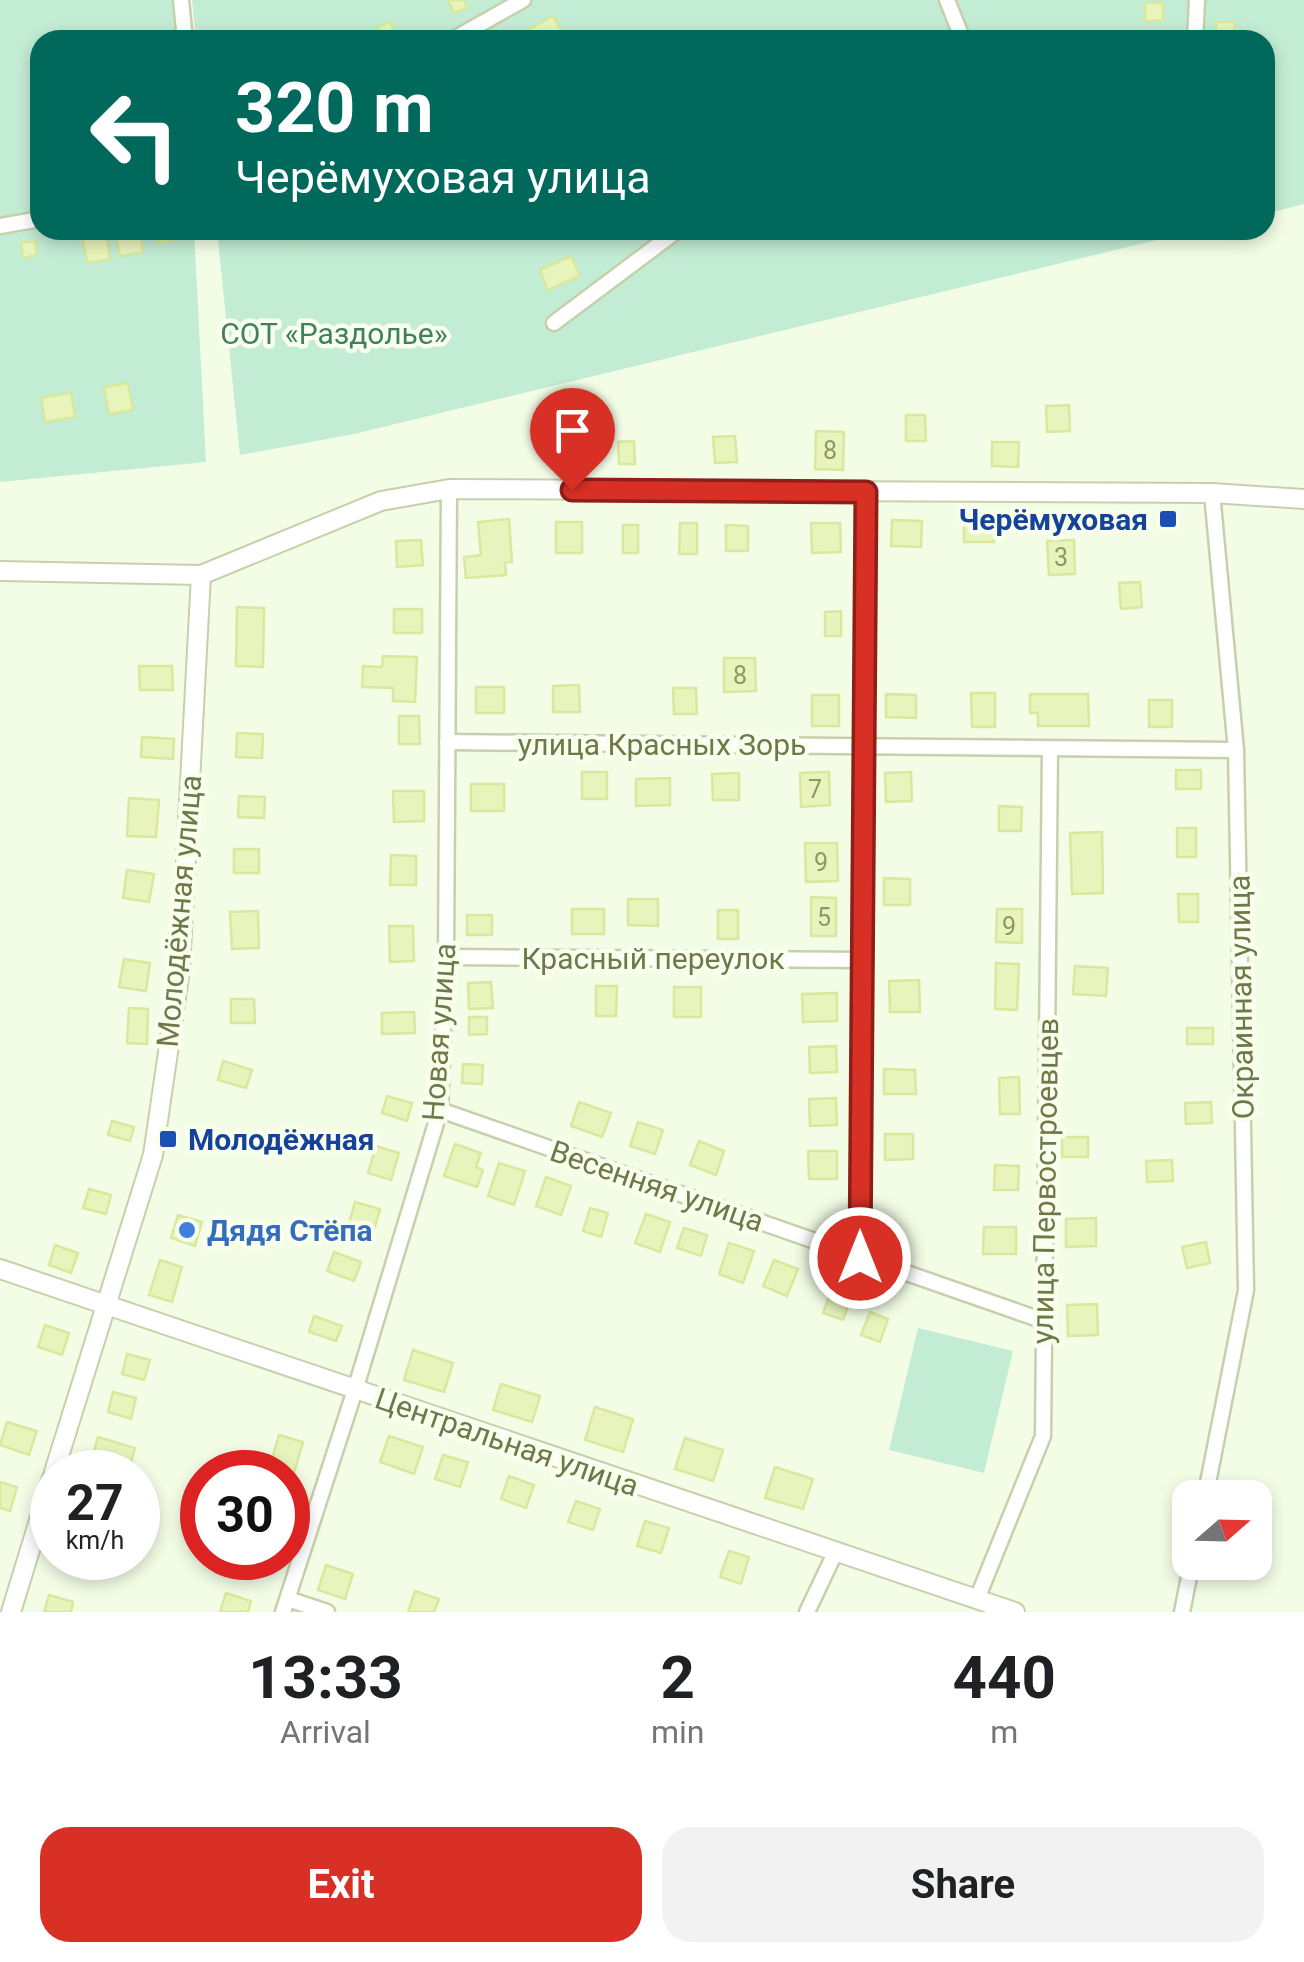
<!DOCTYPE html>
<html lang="en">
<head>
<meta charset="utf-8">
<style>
	body { margin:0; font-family:Roboto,sans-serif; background:#f2f2f2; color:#202124; height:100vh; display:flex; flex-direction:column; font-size:38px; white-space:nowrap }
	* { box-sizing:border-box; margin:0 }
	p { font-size:32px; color:#757577 }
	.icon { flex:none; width:55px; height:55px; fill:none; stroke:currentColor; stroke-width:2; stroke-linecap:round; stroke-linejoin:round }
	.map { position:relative; height:1612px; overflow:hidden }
	.side { display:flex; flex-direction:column; background:#fff; flex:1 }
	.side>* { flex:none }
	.hud { position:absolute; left:30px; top:30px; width:1245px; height:210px; border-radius:30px; box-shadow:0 5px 15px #0003; background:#00695c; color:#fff; overflow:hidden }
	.needle { width:65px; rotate:70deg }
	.tools { position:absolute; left:1172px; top:1480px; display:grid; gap:20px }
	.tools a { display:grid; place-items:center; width:100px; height:100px; border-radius:20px; background:#fff; box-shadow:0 5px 15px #0003; font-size:50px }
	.speed { position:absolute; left:30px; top:1450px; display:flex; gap:20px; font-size:50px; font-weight:700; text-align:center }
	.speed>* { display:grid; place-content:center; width:130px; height:130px; border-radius:50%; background:#fff; box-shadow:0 5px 15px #0003; line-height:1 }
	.speed small { font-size:25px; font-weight:400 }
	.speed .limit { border:15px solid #d22; background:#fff; color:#111 }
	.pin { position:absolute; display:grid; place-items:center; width:85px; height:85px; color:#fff; margin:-102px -42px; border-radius:50% 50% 50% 0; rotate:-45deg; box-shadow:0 0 10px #0007 }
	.pin .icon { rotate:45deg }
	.me { position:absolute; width:110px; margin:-55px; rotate:0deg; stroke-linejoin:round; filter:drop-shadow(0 0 8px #0008) }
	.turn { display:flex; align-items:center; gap:35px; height:210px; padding:0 40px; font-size:45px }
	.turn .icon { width:130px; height:130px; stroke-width:2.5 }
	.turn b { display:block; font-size:70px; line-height:85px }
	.eta { display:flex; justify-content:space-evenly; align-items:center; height:170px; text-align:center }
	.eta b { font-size:60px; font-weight:700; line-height:70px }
	.cta { display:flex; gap:20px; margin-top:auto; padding:20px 40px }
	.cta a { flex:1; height:115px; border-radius:30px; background:#d93025; color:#fff; font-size:40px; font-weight:700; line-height:115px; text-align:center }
	.cta a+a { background:#f2f2f2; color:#202124 }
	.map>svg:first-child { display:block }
	.green { fill:#c3ecd4 }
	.building { fill:#e8f4bc; stroke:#d9e89c; stroke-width:2.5 }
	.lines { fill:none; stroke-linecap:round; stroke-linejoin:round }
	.minor-casing { stroke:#c7d0ab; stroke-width:19 }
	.tertiary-casing { stroke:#c7d0ab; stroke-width:22 }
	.minor { stroke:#fff; stroke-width:14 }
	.tertiary { stroke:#fff; stroke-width:18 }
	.route-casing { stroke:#8d1f18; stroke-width:25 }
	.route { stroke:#d93025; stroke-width:18 }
	.transit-dot { fill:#1a4fb4; stroke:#f8ffed; stroke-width:4 }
	.shop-dot { fill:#3f7fe0; stroke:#f8ffed; stroke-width:4 }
	.labels { text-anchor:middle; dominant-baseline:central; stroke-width:9; stroke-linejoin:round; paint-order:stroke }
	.number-label { font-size:25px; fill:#8e9766 }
	.park-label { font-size:30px; fill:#407f60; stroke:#f8ffed }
	.transit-label { font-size:30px; font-weight:bold; fill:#164399; stroke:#f8ffed; text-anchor:end }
	.street-label { font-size:30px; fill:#707849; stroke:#f8ffed }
	.shop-label { font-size:30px; font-weight:bold; fill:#366cbe; stroke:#f8ffed; text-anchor:start }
</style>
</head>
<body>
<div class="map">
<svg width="1304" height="1612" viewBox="0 0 1304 1612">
	<rect width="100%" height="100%" fill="#f3fde6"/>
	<!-- green -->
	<g class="green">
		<polygon points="0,0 173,0 177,40 40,40 40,230 194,230 206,462 0,482"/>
		<polygon points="192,0 1304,0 1304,204 1265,214 1265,40 196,40"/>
		<polygon points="217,230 1198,230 354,434 240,455"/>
		<polygon points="918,1328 1013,1351 984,1473 889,1450"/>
	</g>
	<!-- building -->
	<g class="building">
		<polygon points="448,0 464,0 467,8 454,13"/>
		<polygon points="1145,3 1163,3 1163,20 1145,21"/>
		<polygon points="553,16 563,33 550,40 528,40 524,32"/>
		<polygon points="390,22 398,40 383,40 378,27"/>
		<polygon points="1216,22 1234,22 1235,39 1216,39"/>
		<polygon points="115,230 140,230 143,252 120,256"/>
		<polygon points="155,230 179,230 181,239 157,243"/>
		<polygon points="288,230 321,230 292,240"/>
		<polygon points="106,232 110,259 87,263 82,236"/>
		<polygon points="35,241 37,255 23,258 21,243"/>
		<polygon points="571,256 580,276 548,290 540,270"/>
		<polygon points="128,383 133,410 109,414 104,387"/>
		<polygon points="71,393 75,417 45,422 41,398"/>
		<polygon points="1069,405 1070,431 1047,432 1046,406"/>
		<polygon points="906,415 925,415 926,441 906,441"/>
		<polygon points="816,431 844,432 843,470 815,469"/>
		<polygon points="735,436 737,462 715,463 713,437"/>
		<polygon points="634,441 635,464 619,464 618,442"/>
		<polygon points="992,442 1019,442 1018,467 992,466"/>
		<polygon points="509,519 512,562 505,563 506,575 466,578 464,557 481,555 478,522"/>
		<polygon points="892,520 922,521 921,547 891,546"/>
		<rect x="556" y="522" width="26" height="31"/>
		<polygon points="964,522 995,522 994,542 964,542"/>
		<polygon points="680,523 697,523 697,554 679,554"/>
		<polygon points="811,523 840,523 841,552 812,553"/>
		<rect x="623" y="525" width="15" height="28"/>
		<polygon points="726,525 748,526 748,551 726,551"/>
		<polygon points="421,540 423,565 397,567 396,541"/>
		<polygon points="1074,540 1075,574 1049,575 1047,541"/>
		<polygon points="1140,582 1142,607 1121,609 1119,583"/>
		<polygon points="237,607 264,608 263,667 236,666"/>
		<rect x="394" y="609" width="28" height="24"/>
		<polygon points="841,611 841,636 825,636 825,612"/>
		<polygon points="383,656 417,657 415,702 393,701 393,688 362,687 363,666 382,667"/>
		<polygon points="724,658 755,658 756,691 724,692"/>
		<polygon points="139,666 172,666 173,690 140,690"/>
		<polygon points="579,685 580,712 553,712 553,686"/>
		<rect x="476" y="687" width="28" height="26"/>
		<polygon points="673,688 696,688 697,714 674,714"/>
		<polygon points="971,693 995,693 995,727 972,727"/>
		<polygon points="886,694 916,695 916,718 886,717"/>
		<polygon points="1030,694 1088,694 1089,726 1038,726 1038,713 1030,713"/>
		<rect x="812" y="695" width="27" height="31"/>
		<rect x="1149" y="700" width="23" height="27"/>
		<polygon points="399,716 419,716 420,744 399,744"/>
		<polygon points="237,733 263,734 262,758 236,757"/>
		<polygon points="142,737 174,739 173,759 141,757"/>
		<rect x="1176" y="770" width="25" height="19"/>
		<rect x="582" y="772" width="25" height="27"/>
		<polygon points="829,772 830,805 801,807 800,773"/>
		<polygon points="911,772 912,801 886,802 885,773"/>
		<polygon points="739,773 739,800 713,800 712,774"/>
		<polygon points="670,778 670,805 636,806 636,779"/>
		<rect x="471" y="784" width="33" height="27"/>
		<polygon points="393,791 424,791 424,821 394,822"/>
		<polygon points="239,796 265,797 264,818 238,817"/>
		<polygon points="129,798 159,800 156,837 127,836"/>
		<polygon points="999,806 1022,807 1021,831 999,831"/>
		<rect x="1177" y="828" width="19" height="29"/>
		<polygon points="1102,832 1103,893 1072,894 1070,833"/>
		<polygon points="805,843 837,843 838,881 806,882"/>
		<rect x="234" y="849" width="25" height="24"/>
		<polygon points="391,855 416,856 416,885 390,885"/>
		<polygon points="127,870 154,874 149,902 123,898"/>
		<polygon points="884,878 910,879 910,905 884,905"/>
		<polygon points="1178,894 1198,894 1198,922 1179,922"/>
		<polygon points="811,897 836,898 836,936 811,936"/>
		<polygon points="628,899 658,899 658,926 628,925"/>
		<rect x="572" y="909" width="32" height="25"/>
		<polygon points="997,909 1022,909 1022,943 996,942"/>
		<rect x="718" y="910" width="20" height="29"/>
		<polygon points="258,911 259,948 232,949 230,912"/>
		<rect x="467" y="915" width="25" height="20"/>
		<polygon points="389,926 413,926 414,961 390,962"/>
		<polygon points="124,959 150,963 146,991 119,987"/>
		<polygon points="996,963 1019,964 1017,1010 995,1009"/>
		<polygon points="1075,966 1108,968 1106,996 1073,994"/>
		<polygon points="919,980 920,1012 890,1012 889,981"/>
		<polygon points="491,982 493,1008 469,1009 468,983"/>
		<polygon points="596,986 617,986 616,1016 596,1016"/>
		<rect x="674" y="987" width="27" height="30"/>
		<polygon points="837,993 837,1021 803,1022 802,994"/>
		<polygon points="231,999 254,999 255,1023 231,1023"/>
		<polygon points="129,1008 148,1009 147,1044 127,1043"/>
		<polygon points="414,1012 415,1033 382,1034 382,1013"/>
		<polygon points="469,1017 487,1017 487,1034 469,1035"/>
		<rect x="1187" y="1028" width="26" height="16"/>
		<polygon points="836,1046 837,1072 810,1073 809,1047"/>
		<polygon points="223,1061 252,1070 246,1088 218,1080"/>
		<polygon points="463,1064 483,1065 482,1084 462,1083"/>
		<polygon points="884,1069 915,1070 916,1094 884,1094"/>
		<polygon points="1019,1077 1020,1114 1000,1114 999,1078"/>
		<polygon points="387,1096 412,1103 407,1121 382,1113"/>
		<polygon points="836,1098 837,1125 810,1126 809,1099"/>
		<polygon points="579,1102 611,1113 602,1137 571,1126"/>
		<polygon points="1211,1102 1212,1123 1186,1124 1185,1103"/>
		<polygon points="112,1121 134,1127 130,1141 108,1135"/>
		<polygon points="638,1122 663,1130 655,1154 630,1146"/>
		<polygon points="885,1134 913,1134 913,1159 885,1160"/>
		<rect x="1062" y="1137" width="26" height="20"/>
		<polygon points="699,1141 724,1151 716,1175 690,1165"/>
		<polygon points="455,1144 481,1153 476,1167 483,1170 477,1187 444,1176"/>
		<polygon points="376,1146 399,1153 391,1180 368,1173"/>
		<polygon points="808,1151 837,1151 837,1179 809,1179"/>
		<polygon points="1172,1160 1173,1181 1147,1182 1146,1161"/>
		<polygon points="499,1163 525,1171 514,1205 488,1196"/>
		<polygon points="995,1165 1019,1166 1018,1190 994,1190"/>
		<polygon points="546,1177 571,1186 561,1215 536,1206"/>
		<polygon points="89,1189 111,1195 106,1214 83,1208"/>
		<polygon points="355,1202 380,1209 372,1237 347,1230"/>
		<polygon points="590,1208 608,1213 601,1237 583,1231"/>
		<polygon points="646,1214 670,1222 660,1252 635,1243"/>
		<polygon points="178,1215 202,1222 195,1246 171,1238"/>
		<polygon points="1096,1218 1096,1246 1066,1247 1066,1219"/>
		<polygon points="984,1227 1016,1227 1016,1254 983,1254"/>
		<polygon points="684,1228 707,1235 701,1256 677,1248"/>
		<polygon points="1206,1242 1210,1263 1187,1268 1182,1247"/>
		<polygon points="729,1243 754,1251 743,1283 719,1274"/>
		<polygon points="55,1245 78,1253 71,1273 49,1265"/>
		<polygon points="334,1252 361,1262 354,1281 327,1271"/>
		<polygon points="160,1260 182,1267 172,1302 149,1295"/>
		<polygon points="774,1260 798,1269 787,1296 763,1286"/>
		<polygon points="835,1281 854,1289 843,1320 823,1313"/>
		<polygon points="1097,1304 1098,1335 1068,1336 1067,1305"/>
		<polygon points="870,1312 888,1319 880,1342 861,1335"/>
		<polygon points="314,1316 342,1326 336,1341 309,1332"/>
		<polygon points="45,1325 69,1333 62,1355 38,1347"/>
		<polygon points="413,1350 453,1363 444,1392 404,1380"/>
		<polygon points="127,1354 150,1360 144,1380 122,1374"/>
		<polygon points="501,1384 540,1396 532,1422 493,1410"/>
		<polygon points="113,1392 136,1398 131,1419 108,1412"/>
		<polygon points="595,1407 633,1419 623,1452 585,1440"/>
		<polygon points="7,1422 37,1431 29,1455 0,1445"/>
		<polygon points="279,1435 303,1442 290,1486 288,1472 268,1472"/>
		<polygon points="389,1436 423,1447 414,1474 380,1462"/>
		<polygon points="98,1437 135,1448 128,1472 88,1472"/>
		<polygon points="685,1438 723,1450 713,1481 675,1469"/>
		<polygon points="443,1455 468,1462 460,1487 435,1479"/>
		<polygon points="775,1467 813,1479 803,1509 765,1498"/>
		<polygon points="509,1476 534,1485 526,1508 501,1499"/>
		<polygon points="0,1482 17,1487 10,1511 0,1508"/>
		<polygon points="576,1501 600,1509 593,1530 568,1522"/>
		<polygon points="645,1521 669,1528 661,1553 637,1546"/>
		<polygon points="729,1551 749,1557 741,1584 720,1577"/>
		<polygon points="326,1565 353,1574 345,1599 318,1590"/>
		<polygon points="415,1591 439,1599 434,1612 408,1612"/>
		<polygon points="226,1593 251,1601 248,1612 220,1612"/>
		<polygon points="49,1595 73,1602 71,1612 44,1612"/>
	</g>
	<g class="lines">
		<!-- minor casing -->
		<g class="minor-casing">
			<g id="minor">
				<polyline points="181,0 185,40"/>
				<polyline points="947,0 963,40"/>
				<polyline points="452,40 523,0"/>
				<polyline points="1195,40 1197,0"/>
				<polyline points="0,226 40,219"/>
				<polyline points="554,323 678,230"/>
				<polyline points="447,742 1236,750"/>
				<polyline points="446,957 861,960"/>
				<polyline points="440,1110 1044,1321"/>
				<polyline points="861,1258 866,492"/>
				<polyline points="1205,1498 1246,1290 1236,750 1212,493"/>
				<polyline points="288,1599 327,1612"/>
				<polyline points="977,1599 1043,1436 1050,750"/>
				<polyline points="283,1612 355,1390 440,1110 446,957 449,489"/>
				<polyline points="807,1612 835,1553"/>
				<polyline points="1182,1612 1192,1562"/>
			</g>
		</g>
		<!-- tertiary casing -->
		<g class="tertiary-casing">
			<g id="tertiary">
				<polyline points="0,571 201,575 381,501 449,489 1212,493 1304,499"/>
				<polyline points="0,1269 1015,1612"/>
				<polyline points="54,1472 153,1155 180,970 201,575"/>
				<polyline points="11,1612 52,1478"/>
			</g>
		</g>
		<!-- minor -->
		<use href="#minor" class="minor"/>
		<!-- tertiary -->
		<use href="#tertiary" class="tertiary"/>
	</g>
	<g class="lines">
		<!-- route casing -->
		<g class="route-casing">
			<polyline id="route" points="572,490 866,492 860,1258"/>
		</g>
		<!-- route -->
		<use href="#route" class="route"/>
	</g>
	<!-- markers -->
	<g class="transit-dot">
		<rect x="1158" y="509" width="20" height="20" rx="5"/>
		<rect x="158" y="1129" width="20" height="20" rx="5"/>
	</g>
	<circle class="shop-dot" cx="187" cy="1230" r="10"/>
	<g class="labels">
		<!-- number labels -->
		<g class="number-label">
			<text x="830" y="450">8</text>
			<text x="1061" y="557">3</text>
			<text x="740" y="675">8</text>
			<text x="815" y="789">7</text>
			<text x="821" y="862">9</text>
			<text x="824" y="917">5</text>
			<text x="1009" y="926">9</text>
		</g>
		<!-- park labels -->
		<g class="park-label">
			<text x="334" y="333">СОТ «Раздолье»</text>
		</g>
		<!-- transit labels -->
		<g class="transit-label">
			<text x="1148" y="519">Черёмуховая</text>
			<text x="188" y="1139" text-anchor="start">Молодёжная</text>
		</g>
		<!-- street labels -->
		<g class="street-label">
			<text x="662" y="744">улица Красных Зорь</text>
			<text transform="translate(179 911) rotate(-85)">Молодёжная улица</text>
			<text x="653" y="958">Красный переулок</text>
			<text transform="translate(1241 997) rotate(-91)">Окраинная улица</text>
			<text transform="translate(439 1032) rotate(-86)">Новая улица</text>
			<text transform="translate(1045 1181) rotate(-89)">улица Первостроевцев</text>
			<text transform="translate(657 1186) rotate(19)">Весенняя улица</text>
			<text transform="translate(507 1442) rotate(19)">Центральная улица</text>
		</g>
		<!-- shop labels -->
		<g class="shop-label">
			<text x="207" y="1230">Дядя Стёпа</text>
		</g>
	</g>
</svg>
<div class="tools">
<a><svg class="needle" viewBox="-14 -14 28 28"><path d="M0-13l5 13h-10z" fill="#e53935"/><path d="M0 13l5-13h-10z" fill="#757577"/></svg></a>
</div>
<div class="speed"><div>27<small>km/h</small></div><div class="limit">30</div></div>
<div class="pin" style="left:572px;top:490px;background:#d93025"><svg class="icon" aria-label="arrive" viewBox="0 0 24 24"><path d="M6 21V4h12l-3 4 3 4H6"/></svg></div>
<svg class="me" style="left:860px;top:1258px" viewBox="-20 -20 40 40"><circle r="17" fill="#d93025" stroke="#fff" stroke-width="3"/><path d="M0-11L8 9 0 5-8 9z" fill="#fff"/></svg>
<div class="hud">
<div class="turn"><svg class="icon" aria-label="left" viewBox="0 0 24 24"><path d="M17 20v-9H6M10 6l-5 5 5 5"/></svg><div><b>320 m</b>Черёмуховая улица</div></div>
</div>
</div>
<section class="side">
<div class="eta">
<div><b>13:33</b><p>Arrival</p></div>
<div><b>2</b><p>min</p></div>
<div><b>440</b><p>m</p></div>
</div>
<div class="cta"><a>Exit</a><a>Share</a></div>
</section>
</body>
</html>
